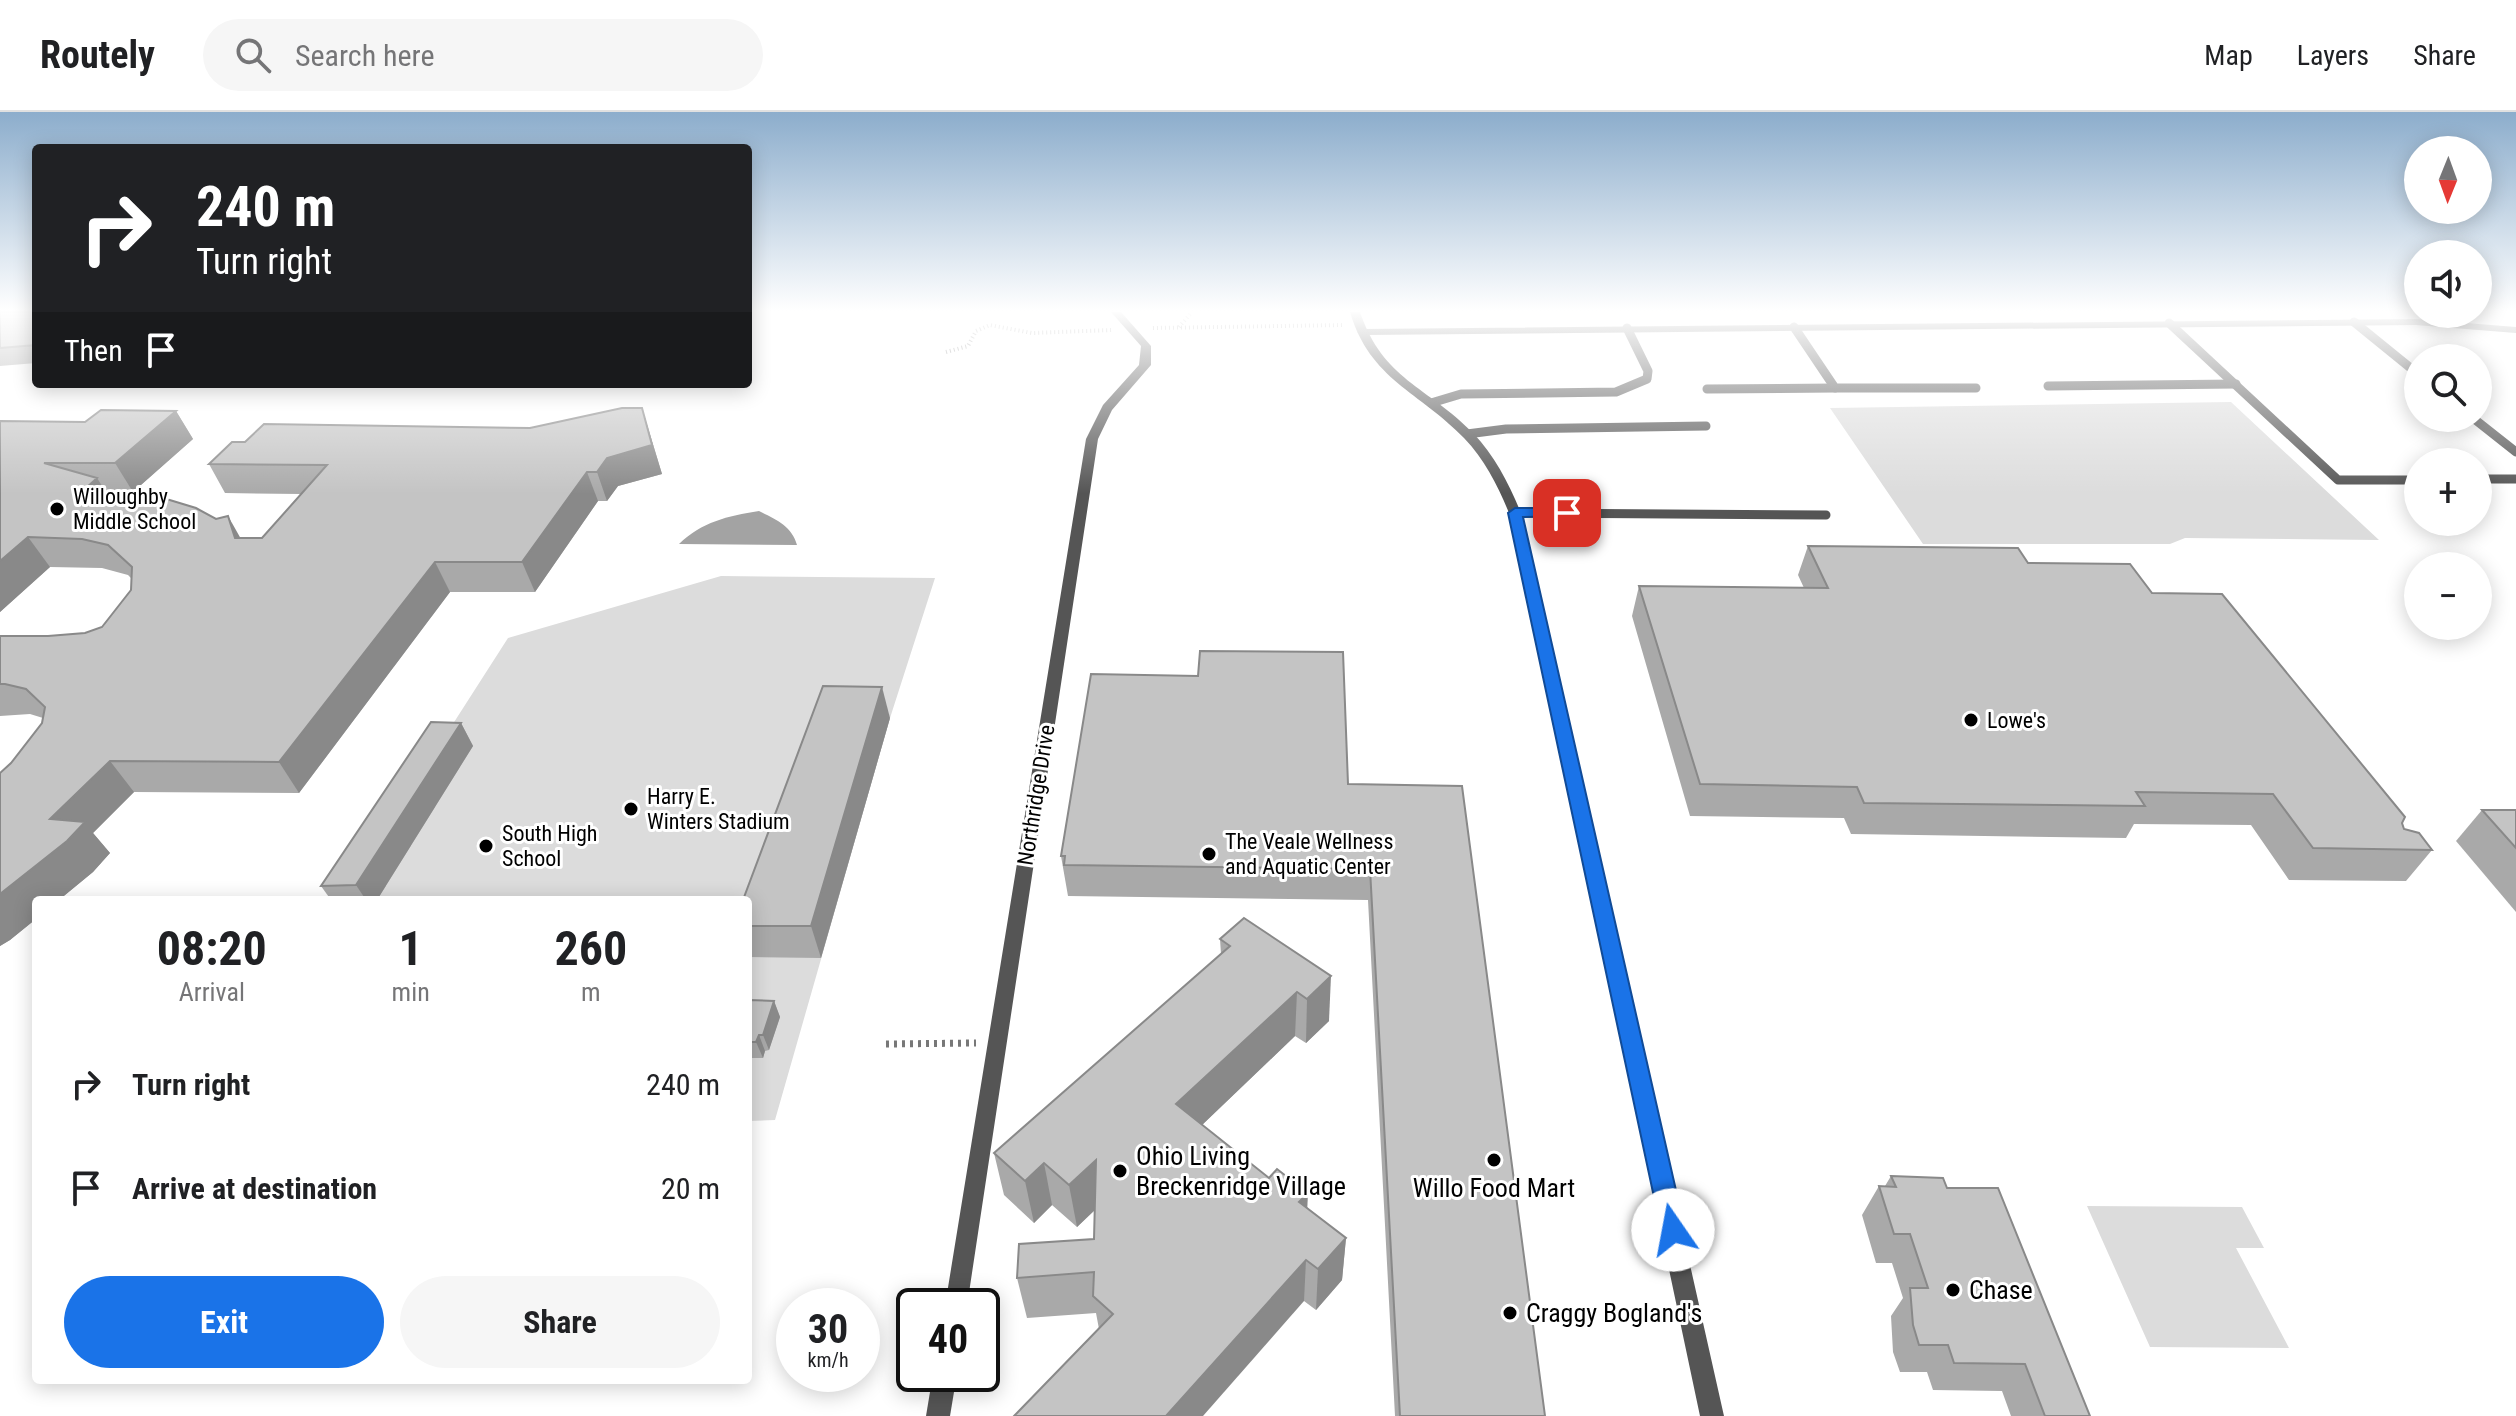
<!DOCTYPE html>
<html lang="en">
<head>
<meta charset="utf-8">
<style>
	body { margin:0; font-family:"Roboto Condensed",sans-serif; background:#f6f6f6; color:#202124; height:100vh; display:flex; flex-direction:column; font-size:30px; white-space:nowrap }
	* { box-sizing:border-box; margin:0 }
	p { font-size:26px; color:#757577 }
	.icon { flex:none; width:44px; height:44px; fill:none; stroke:currentColor; stroke-width:2; stroke-linecap:round; stroke-linejoin:round }
	.map { position:relative; flex:1; overflow:hidden }
	.side { position:absolute; left:32px; top:784px; width:720px; height:488px; display:flex; flex-direction:column; background:#fff; border-radius:8px; box-shadow:0 4px 20px #0003 }
	.side>* { flex:none }
	.top-card { position:absolute; left:32px; top:32px; width:720px; height:244px; border-radius:8px; box-shadow:0 4px 20px #0003; background:#202124; color:#fff; overflow:hidden }
	.needle { width:52px; rotate:181deg }
	.buttons { position:absolute; left:2404px; top:24px; display:grid; gap:16px }
	.buttons a { display:grid; place-items:center; width:88px; height:88px; border-radius:50%; background:#fff; box-shadow:0 4px 20px #0003; font-size:40px }
	.speed { position:absolute; left:776px; top:1176px; display:flex; gap:16px; font-size:40px; font-weight:700; text-align:center }
	.speed>* { display:grid; place-content:center; width:104px; height:104px; border-radius:50%; background:#fff; box-shadow:0 4px 20px #0003; line-height:1 }
	.speed small { font-size:20px; font-weight:400 }
	.speed .limit { border:4px solid #111; border-radius:12px; background:#fff; color:#111 }
	.pin { position:absolute; display:grid; place-items:center; width:68px; height:68px; color:#fff; margin:-34px; border-radius:16px; box-shadow:0 4px 12px #0006 }
	.me { position:absolute; width:88px; margin:-44px; rotate:348deg; stroke-linejoin:round; filter:drop-shadow(0 0 6px #0008) }
	.turn { display:flex; align-items:center; gap:28px; height:168px; padding:0 32px; font-size:36px }
	.turn .icon { width:104px; height:104px; stroke-width:2.5 }
	.turn b { display:block; font-size:56px; line-height:68px }
	.then { display:flex; align-items:center; height:76px; padding:0 32px; background:#0003; gap:16px; font-size:30px }
	.eta { display:flex; justify-content:space-evenly; align-items:center; height:136px; text-align:center }
	.eta b { font-size:48px; font-weight:700; line-height:56px }
	.cta { display:flex; gap:16px; margin-top:auto; padding:16px 32px }
	.cta a { flex:1; height:92px; border-radius:48px; background:#1a73e8; color:#fff; font-size:32px; font-weight:700; line-height:92px; text-align:center }
	.cta a+a { background:#f6f6f6; color:#202124 }
	ul { padding:0; list-style:none }
	li { display:flex; align-items:center; gap:24px; height:104px; padding:0 32px }
	li div { flex:1 }
	li b { display:block; font-size:30px }
	li em { font-style:normal }
	header { display:flex; align-items:center; gap:48px; box-sizing:border-box; height:112px; padding:0 40px; background:#fff; border-bottom:2px solid #e0e0e0 }
	header strong { font-size:38px }
	nav { display:flex; gap:44px; margin-inline-start:auto; font-size:28px }
	.search { width:560px; height:72px; background:#f6f6f6; display:flex; align-items:center; gap:20px; box-sizing:border-box; padding:0 28px; border-radius:44px; color:#757577; font-size:30px }
	.map>svg:first-child { display:block }
	.green { fill:#dcdcdc }
	.water { fill:#a3a3a3 }
	.lines { fill:none; stroke-linecap:round; stroke-linejoin:round }
	.path-far1 { stroke:#777; stroke-width:4; stroke-dasharray:1 3; stroke-linecap:butt }
	.path { stroke:#777; stroke-width:7; stroke-dasharray:3 5; stroke-linecap:butt }
	.service { stroke:#555; stroke-width:9 }
	.minor { fill:#555; fill-rule:evenodd }
	.tertiary { fill:#555; fill-rule:evenodd }
	.wall { fill:#a9a9a9 }
	.shaded-wall { fill:#898989 }
	.building { fill:#c4c4c4; stroke:#898989; stroke-width:2 }
	.route { fill:#1a73e8; stroke:#114b97; stroke-width:2 }
	.poi-dot { fill:#000; stroke:#fff; stroke-width:3 }
	.labels { text-anchor:middle; dominant-baseline:central; stroke-width:6; stroke-linejoin:round; paint-order:stroke }
	.poi-label { font-size:22px; fill:#000; stroke:#fff; text-anchor:start }
	.street-label { font-size:22px; fill:#000; stroke:#fff }
	.near-poi-label { font-size:26px; fill:#000; stroke:#fff; text-anchor:start }
</style>
</head>
<body>
<header>
<strong>Routely</strong>
<div class="search"><svg class="icon" aria-label="search" viewBox="0 0 24 24"><circle cx="10" cy="10" r="6"/><path d="M15 15l6 6"/></svg>Search here</div>
<nav><a>Map</a><a>Layers</a><a>Share</a></nav>
</header>
<div class="map">
<svg width="2516" height="1304" viewBox="0 0 2516 1304">
	<rect width="100%" height="100%" fill="#fff"/>
	<!-- green -->
	<g class="green">
		<polygon points="2231,290 2379,428 2185,426 2170,432 1923,432 1830,296"/>
		<polygon points="721,464 935,466 890,606 775,1008 748,1009 748,788 340,788 508,526"/>
		<polygon points="2087,1094 2242,1095 2264,1136 2236,1136 2289,1236 2150,1235"/>
	</g>
	<!-- water -->
	<path class="water" d="M 759,399 C 775,407 792,414 797,433 L 679,432 C 702,410 727,404 759,399 Z"/>
	<g class="lines">
		<!-- path-far1 -->
		<g class="path-far1">
			<polyline points="1179,215 1192,200"/>
			<polyline points="1153,216 1343,213"/>
			<polyline points="946,240 968,234 976,219 990,213 1032,221 1111,218"/>
		</g>
		<!-- path -->
		<polyline class="path" points="886,932 976,931"/>
		<!-- service -->
		<g class="service">
			<polyline points="2354,210 2418,262"/>
			<polyline points="2169,211 2338,368 2418,368"/>
			<polyline points="1794,215 1835,276 1976,276"/>
			<polyline points="2048,274 2236,272"/>
			<polyline points="1707,277 1835,276"/>
			<polyline points="1431,291 1461,282 1616,280 1647,267 1648,259 1627,216"/>
			<polyline points="2473,306 2516,340"/>
			<polyline points="1467,322 1506,317 1706,314"/>
			<polyline points="2478,367 2516,367"/>
			<polyline points="1515,401 1826,403"/>
		</g>
		<!-- minor -->
		<g class="minor">
			<polygon points="1111,200 1121,200 1151,234 1151,253 1112,298 1098,327 967,1194 945,1194 1086,327 1103,293 1139,253 1141,234"/>
			<polygon points="2416,207 2516,215 2516,221 2416,213 1362,223 1357,220 1362,217"/>
			<polygon points="933,1262 957,1262 950,1304 926,1304"/>
		</g>
		<!-- tertiary -->
		<path class="tertiary" d="M 1350,200 L 1360,200 C 1383,268 1427,274 1473,321 C 1495,344 1509,372 1521,401 L 1724,1304 L 1700,1304 L 1509,401 C 1498,374 1485,348 1464,326 C 1420,280 1370,268 1350,200 Z"/>
	</g>
	<!-- wall -->
	<g class="wall">
		<polygon points="0,200 36,200 36,251 0,254"/>
		<polygon points="642,296 662,362 618,374 607,389 598,389 535,480 450,480 299,681 134,680 93,721 110,741 93,760 10,828 0,834 0,661 11,651 42,611 43,606 30,602 0,604 0,524 48,524 85,521 102,515 131,478 131,466 128,463 102,456 50,455 0,500 0,309 85,310 176,299 193,327 133,380 117,380 241,426 262,426 302,382 225,381 209,352 245,330 530,316"/>
		<polygon points="1808,434 2028,451 2152,481 2402,711 2404,717 2432,738 2406,769 2289,768 2251,713 2134,712 2126,726 1851,722 1844,706 1690,704 1632,504 1639,474 1804,476 1798,463"/>
		<polygon points="890,606 821,846 748,845 748,788"/>
		<polygon points="461,611 473,634 377,788 331,788 321,774"/>
		<polygon points="1348,672 1545,1304 1395,1304 1368,788 1068,784 1061,744"/>
		<polygon points="2482,698 2516,698 2516,800 2456,729"/>
		<polygon points="1244,806 1329,909 1306,931 1295,924 1202,1013 1346,1126 1342,1168 1316,1198 1304,1189 1099,1217 1096,1201 1027,1206 1017,1166 1094,1127 1095,1098 1077,1115 1052,1093 1034,1111 1004,1083 994,1041 1221,842 1220,827"/>
		<polygon points="748,888 774,889 780,905 769,938 765,939 763,946 748,946"/>
		<polygon points="1891,1064 1947,1076 2090,1304 2011,1304 2002,1279 1933,1278 1927,1260 1900,1260 1893,1240 1891,1204 1903,1186 1892,1151 1876,1151 1862,1103 1879,1074 1885,1074"/>
	</g>
	<!-- shaded-wall -->
	<g class="shaded-wall">
		<polygon points="642,296 662,362 618,374 607,389 597,360"/>
		<polygon points="176,299 193,327 133,380 115,351"/>
		<polygon points="587,360 598,389 535,480 522,450"/>
		<polygon points="97,366 116,396 84,378"/>
		<polygon points="228,404 245,434 235,426"/>
		<polygon points="28,425 50,455 0,500 0,449"/>
		<polygon points="435,450 450,480 299,681 279,650"/>
		<polygon points="882,575 890,606 821,846 811,814"/>
		<polygon points="461,611 473,634 377,788 366,788 356,773"/>
		<polygon points="110,649 134,680 93,721 110,741 93,760 59,788 36,788 36,807 10,828 0,834 0,782 50,707"/>
		<polygon points="1331,864 1329,909 1306,931 1307,887"/>
		<polygon points="1297,880 1295,924 1179,1035 1176,992"/>
		<polygon points="774,889 780,905 769,938 763,923"/>
		<polygon points="759,923 765,939 763,946 756,930"/>
		<polygon points="1096,1048 1102,1091 1077,1115 1069,1073"/>
		<polygon points="1044,1051 1052,1093 1034,1111 1025,1069"/>
		<polygon points="1308,1081 1306,1123 1299,1090"/>
		<polygon points="1346,1126 1342,1168 1316,1198 1318,1157"/>
		<polygon points="1306,1148 1304,1189 1203,1304 1166,1304"/>
	</g>
	<!-- building -->
	<g class="building">
		<polygon points="0,200 36,200 36,233 0,236"/>
		<polygon points="622,296 642,296 652,333 607,346 597,360 587,360 522,450 435,450 279,650 110,649 50,707 85,710 67,729 0,782 0,661 11,651 42,611 45,595 26,577 5,572 0,572 0,524 48,524 85,521 102,515 131,478 132,455 108,433 82,427 28,425 0,449 0,309 85,310 101,298 176,299 115,351 44,351 97,366 84,378 150,382 196,396 216,407 228,404 235,426 262,426 327,353 209,352 232,330 245,330 264,312 530,316"/>
		<polygon points="1808,434 2018,436 2028,451 2130,452 2152,481 2222,482 2405,705 2402,711 2404,717 2419,721 2432,738 2313,736 2273,682 2136,680 2145,694 1864,691 1857,675 1700,672 1639,474 1828,476"/>
		<polygon points="1200,539 1343,540 1348,672 1462,674 1545,1304 1400,1304 1370,757 1064,753 1065,744 1061,744 1091,562 1198,564"/>
		<polygon points="823,574 882,575 811,814 748,814 748,788 743,788"/>
		<polygon points="431,610 461,611 356,773 321,774"/>
		<polygon points="2482,698 2516,698 2516,736"/>
		<polygon points="1244,806 1331,864 1307,887 1297,880 1176,992 1269,1066 1277,1057 1308,1081 1299,1090 1346,1126 1318,1157 1306,1148 1166,1304 1014,1304 1113,1202 1093,1184 1094,1160 1017,1166 1019,1132 1094,1127 1096,1048 1069,1073 1044,1051 1025,1069 994,1041 1230,834 1220,827"/>
		<polygon points="748,888 774,889 763,923 759,923 756,930 748,930"/>
		<polygon points="1891,1064 1943,1066 1947,1076 1998,1076 2090,1304 2045,1304 2025,1252 1954,1251 1948,1233 1919,1233 1913,1213 1910,1176 1928,1176 1910,1122 1894,1122 1879,1074 1896,1075"/>
	</g>
	<!-- sky -->
	<linearGradient id="sky" x2="0" y2="1"><stop stop-color="#8cadcc"/><stop offset="0.52" stop-color="#fff"/><stop offset="1" stop-color="#fff" stop-opacity="0"/></linearGradient>
	<rect width="2516" height="382" fill="url(#sky)"/>
	<!-- route -->
	<polygon class="route" points="1567,396 1572,397 1572,404 1523,405 1685,1118 1682,1126 1673,1130 1664,1126 1661,1118 1508,401 1515,396"/>
	<!-- markers -->
	<g class="poi-dot">
		<circle cx="57" cy="397" r="8"/>
		<circle cx="1971" cy="608" r="8"/>
		<circle cx="631" cy="697" r="8"/>
		<circle cx="486" cy="734" r="8"/>
		<circle cx="1209" cy="742" r="8"/>
		<circle cx="1494" cy="1048" r="8"/>
		<circle cx="1120" cy="1059" r="8"/>
		<circle cx="1953" cy="1178" r="8"/>
		<circle cx="1510" cy="1201" r="8"/>
	</g>
	<g class="labels">
		<!-- poi labels -->
		<g class="poi-label">
			<text x="73" y="384">Willoughby<tspan x="73" dy="25">Middle School</tspan></text>
			<text x="1987" y="608">Lowe's</text>
			<text x="647" y="684">Harry E.<tspan x="647" dy="25">Winters Stadium</tspan></text>
			<text x="502" y="721">South High<tspan x="502" dy="25">School</tspan></text>
			<text x="1225" y="729">The Veale Wellness<tspan x="1225" dy="25">and Aquatic Center</tspan></text>
		</g>
		<!-- street labels -->
		<g class="street-label">
			<text transform="translate(1036 683) rotate(-81)">Northridge Drive</text>
		</g>
		<!-- near-poi labels -->
		<g class="near-poi-label">
			<text x="1136" y="1044">Ohio Living<tspan x="1136" dy="30">Breckenridge Village</tspan></text>
			<text x="1494" y="1076" text-anchor="middle">Willo Food Mart</text>
			<text x="1969" y="1178">Chase</text>
			<text x="1526" y="1201">Craggy Bogland's</text>
		</g>
	</g>
</svg>
<div class="buttons">
<a><svg class="needle" viewBox="-14 -14 28 28"><path d="M0-13l5 13h-10z" fill="#e53935"/><path d="M0 13l5-13h-10z" fill="#757577"/></svg></a>
<a><svg class="icon" aria-label="sound" viewBox="0 0 24 24"><path d="M4 9h4l5-4v14l-5-4H4zM17 9q2 3 0 6"/></svg></a>
<a><svg class="icon" aria-label="search" viewBox="0 0 24 24"><circle cx="10" cy="10" r="6"/><path d="M15 15l6 6"/></svg></a>
<a>+</a>
<a>−</a>
</div>
<div class="speed"><div>30<small>km/h</small></div><div class="limit">40</div></div>
<div class="pin" style="left:1567px;top:401px;background:#d93025"><svg class="icon" aria-label="arrive" viewBox="0 0 24 24"><path d="M6 21V4h12l-3 4 3 4H6"/></svg></div>
<svg class="me" style="left:1673px;top:1118px" viewBox="-20 -20 40 40"><circle r="19" fill="#fff"/><path d="M0-13L10 11 0 6-10 11z" fill="#1a73e8"/></svg>
<div class="top-card">
<div class="turn"><svg class="icon" aria-label="right" viewBox="0 0 24 24"><path d="M7 20v-9h11M14 6l5 5-5 5"/></svg><div><b>240 m</b>Turn right</div></div>
<div class="then">Then<svg class="icon" aria-label="arrive" viewBox="0 0 24 24"><path d="M6 21V4h12l-3 4 3 4H6"/></svg></div>
</div>
<section class="side">
<div class="eta">
<div><b>08:20</b><p>Arrival</p></div>
<div><b>1</b><p>min</p></div>
<div><b>260</b><p>m</p></div>
</div>
<ul>
<li><svg class="icon" aria-label="right" viewBox="0 0 24 24"><path d="M7 20v-9h11M14 6l5 5-5 5"/></svg><div><b>Turn right</b></div><em>240 m</em></li>
<li><svg class="icon" aria-label="arrive" viewBox="0 0 24 24"><path d="M6 21V4h12l-3 4 3 4H6"/></svg><div><b>Arrive at destination</b></div><em>20 m</em></li>
</ul>
<div class="cta"><a>Exit</a><a>Share</a></div>
</section>
</div>
</body>
</html>
